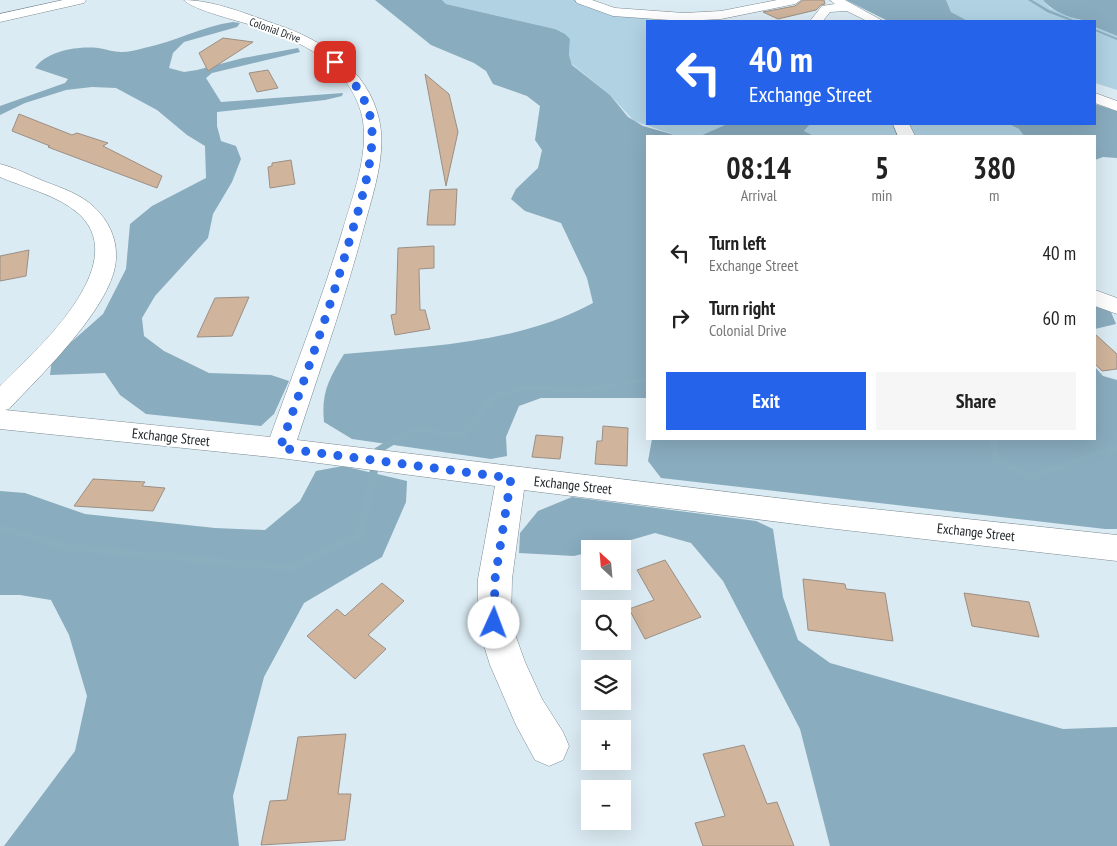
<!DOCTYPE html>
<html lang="en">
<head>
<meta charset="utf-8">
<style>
	body { margin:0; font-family:"PT Sans Narrow",sans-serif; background:#f6f6f6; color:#222; height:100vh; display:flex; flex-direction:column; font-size:19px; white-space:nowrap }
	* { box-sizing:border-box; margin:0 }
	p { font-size:16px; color:#767676 }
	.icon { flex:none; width:28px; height:28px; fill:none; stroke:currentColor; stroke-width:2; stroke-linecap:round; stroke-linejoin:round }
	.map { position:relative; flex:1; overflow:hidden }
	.sheet { position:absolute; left:646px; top:135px; width:450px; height:305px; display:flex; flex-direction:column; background:#fff; border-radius:0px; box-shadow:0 5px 20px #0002 }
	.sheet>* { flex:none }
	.guide { position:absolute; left:646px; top:20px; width:450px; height:105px; border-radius:0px; box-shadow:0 5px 20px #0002; background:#2563eb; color:#fff; overflow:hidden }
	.needle { width:32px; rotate:334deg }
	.controls { position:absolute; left:581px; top:540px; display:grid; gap:10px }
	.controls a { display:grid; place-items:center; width:50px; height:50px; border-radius:0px; background:#fff; box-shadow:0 5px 20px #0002; font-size:25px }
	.pin { position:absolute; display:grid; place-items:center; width:42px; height:42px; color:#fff; margin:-21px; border-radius:10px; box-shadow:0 2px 8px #0006 }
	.me { position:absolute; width:55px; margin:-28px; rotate:2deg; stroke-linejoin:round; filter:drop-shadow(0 0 4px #0008) }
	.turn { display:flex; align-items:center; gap:18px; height:105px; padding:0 20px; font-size:22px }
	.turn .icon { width:65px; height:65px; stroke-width:2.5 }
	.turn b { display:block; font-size:35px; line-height:42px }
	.eta { display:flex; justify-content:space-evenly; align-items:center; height:85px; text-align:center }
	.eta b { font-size:30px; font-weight:800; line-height:35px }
	.cta { display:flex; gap:10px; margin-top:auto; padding:10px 20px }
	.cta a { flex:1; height:58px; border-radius:0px; background:#2563eb; color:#fff; font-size:20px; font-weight:800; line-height:58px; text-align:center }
	.cta a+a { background:#f6f6f6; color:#222 }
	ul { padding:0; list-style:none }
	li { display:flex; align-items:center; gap:15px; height:65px; padding:0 20px }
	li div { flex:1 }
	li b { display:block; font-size:19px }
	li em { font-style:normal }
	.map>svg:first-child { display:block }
	.green { fill:#b0d2e3 }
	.forest { fill:#89acbe }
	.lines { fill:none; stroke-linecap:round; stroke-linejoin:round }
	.stream { fill:#8baebf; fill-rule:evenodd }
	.building { fill:#d0b49c; stroke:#9b8f85 }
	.minor-casing { stroke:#7c8b92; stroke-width:1 }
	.minor { fill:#fff; fill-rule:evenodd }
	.route { stroke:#2563eb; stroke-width:9; stroke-dasharray:0 16.2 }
	.labels { text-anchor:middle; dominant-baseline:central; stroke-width:4; stroke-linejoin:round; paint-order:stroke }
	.far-street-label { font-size:11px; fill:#21272a; stroke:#fff }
	.street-label { font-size:14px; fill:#21272a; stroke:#fff }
</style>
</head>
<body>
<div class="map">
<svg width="1117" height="846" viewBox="0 0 1117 846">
	<rect width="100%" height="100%" fill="#dbebf3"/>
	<!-- green -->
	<g class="green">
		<polygon points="442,0 577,0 592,7 713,19 732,19 648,21 648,124 727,124 700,136 678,136 634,121 610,95 572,64 569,55 570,39 555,29 446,4"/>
		<polygon points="946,0 1043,0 1050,8 1082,21 968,21 951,12"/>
		<polygon points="1095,27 1117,36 1117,90 1095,83"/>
		<polygon points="809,124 892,124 898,136 814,136 804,131"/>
		<polygon points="906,124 1009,124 1019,129 1024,136 912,136"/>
	</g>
	<!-- forest -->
	<g class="forest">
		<path d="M 375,0 L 442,0 L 446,4 L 555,29 L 565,34 L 570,39 L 569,55 L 572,65 L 610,95 L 628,117 L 643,126 L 678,136 L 648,136 L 647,398 L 541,398 L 519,406 L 506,437 L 507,456 L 491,459 L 352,439 L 324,422 C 321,392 329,379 344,354 C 428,346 517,344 593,303 L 587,278 L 561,223 L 525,211 L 511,199 L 516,189 L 538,168 L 542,150 L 535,140 L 540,106 L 527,96 L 493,84 L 486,71 L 474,63 L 431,45 Z"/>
		<polygon points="846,0 946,0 951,12 968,21 888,21"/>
		<path d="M 1043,0 L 1117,0 L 1117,36 L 1095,27 L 1095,21 C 1077,21 1055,14 1043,0 Z"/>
		<path d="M 233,22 L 240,23 L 237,27 L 184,42 L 173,53 L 169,68 L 184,72 L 197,70 L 243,58 L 298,48 L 300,52 L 212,73 L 206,78 L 221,102 L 343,93 L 342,96 L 325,100 L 217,112 L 217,126 L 221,141 L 236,146 L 241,159 L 232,182 L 213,214 L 208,238 L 155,296 L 142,318 L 144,336 L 164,351 L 209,373 L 271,375 L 289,381 L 274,414 L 261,426 L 146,414 L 120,395 L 105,373 L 50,375 L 52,359 L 103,314 L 126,269 L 130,224 L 152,206 L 206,178 L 205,146 L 187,135 L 157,110 L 116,88 L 92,87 L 66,90 L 25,103 L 0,115 L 0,106 L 65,83 L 68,79 L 35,68 C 47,51 77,46 98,48 C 106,49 113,52 121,52 C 129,52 137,50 144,48 C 175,42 202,26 233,22 Z"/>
		<polygon points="1095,104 1117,111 1117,158 1103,157 1095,160 1095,136 1024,136 1019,129 1009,124 1095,124"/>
		<polygon points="727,124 810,124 804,131 814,136 700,136"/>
		<polygon points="1095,306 1111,312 1116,324 1095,329"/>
		<polygon points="1095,367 1103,376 1117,380 1117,529 1105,529 661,478 648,461 652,439 1095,439"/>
		<polygon points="343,466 407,481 406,502 382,557 304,603 264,677 233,796 239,846 4,846 75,751 87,696 69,635 51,600 20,595 0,595 0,491 25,493 85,514 215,528 265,530 300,501 316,471"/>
		<polygon points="572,497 756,521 773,529 783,597 798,640 830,663 1063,729 1117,727 1117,846 830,846 800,729 723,581 691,543 655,533 600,549 590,549 590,552 574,556 519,553 520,533 538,511"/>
	</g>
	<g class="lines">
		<!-- stream -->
		<g class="stream">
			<polygon points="1028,0 1032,0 1049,10 1076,21 1071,21 1047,12"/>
			<polygon points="1095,29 1117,38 1117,40 1095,31"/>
			<polygon points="648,377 648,381 580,393 526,390 497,398 466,437 463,438 415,432 382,452 364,537 292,572 70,552 0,530 0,524 70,544 291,564 357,533 374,450 375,448 411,427 414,426 461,432 492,394 526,386 580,389"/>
			<polygon points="989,439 997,439 1000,458 1031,474 1117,444 1117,450 1030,480 993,462"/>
		</g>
	</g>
	<!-- building -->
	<g class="building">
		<polygon points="803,0 824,0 825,4 821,5 816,10 778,19 763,12 795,6"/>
		<polygon points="223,38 253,42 208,71 199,53"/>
		<polygon points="268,70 278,88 257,92 249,73"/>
		<polygon points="425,74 449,94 458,132 446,186"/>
		<polygon points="19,114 72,135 77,133 108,143 103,146 162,176 157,188 53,149 48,147 50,146 12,131"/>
		<polygon points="291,160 295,184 270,188 268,167 272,166 272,163"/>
		<polygon points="457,189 455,225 427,225 430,190"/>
		<polygon points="434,246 434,268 419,269 420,310 425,310 430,329 395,335 391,315 396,314 398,248"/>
		<polygon points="29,250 26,276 0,281 0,256"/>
		<polygon points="249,297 232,336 197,337 215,298"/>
		<polygon points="1095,334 1117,354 1117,369 1102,371 1095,364"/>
		<polygon points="603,426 628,428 627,466 595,464 597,441 602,441"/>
		<polygon points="536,435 563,437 560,459 532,457"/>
		<polygon points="93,479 145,482 142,486 165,488 153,511 74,506"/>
		<polygon points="665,560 701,617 645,639 629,609 654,600 637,570"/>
		<polygon points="803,579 845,584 846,589 885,593 893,641 808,630"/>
		<polygon points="382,583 404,601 368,635 386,649 355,679 307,636 337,609 345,616"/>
		<polygon points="964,593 1029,602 1039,637 972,626"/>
		<polygon points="346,734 338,794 351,794 345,840 261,845 270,801 287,800 298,737"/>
		<polygon points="744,745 767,804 777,802 794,846 703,846 695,823 725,816 703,754"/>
	</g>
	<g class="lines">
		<!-- minor casing -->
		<g class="minor-casing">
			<g id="minor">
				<polygon points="63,0 86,0 84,3 0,22 0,14"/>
				<path d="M 184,0 C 214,0 249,15 278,25 C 323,40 368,70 379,119 C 387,154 373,193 364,227 C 345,299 320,369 297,440 L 827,504 L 1117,535 L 1117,561 L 827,528 L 524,490 L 512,579 L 511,623 L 525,662 L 542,699 L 563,732 L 569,746 L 563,760 L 549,766 L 535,760 L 516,725 L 490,665 L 477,623 L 478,579 L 495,486 L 280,458 L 0,429 L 0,386 C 34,352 134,265 79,214 C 58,195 25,188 0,177 L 0,164 C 16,168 31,176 46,182 C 62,188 82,195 94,207 C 108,220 117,238 116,258 C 115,304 41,375 9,409 L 5,410 L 270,437 C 295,368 322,299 343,229 C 353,195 368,157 363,121 C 359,96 341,70 320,56 C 301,43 280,34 258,27 C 243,22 192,10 184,0 Z"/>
				<polygon points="575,0 592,0 615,8 684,13 721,11 777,0 801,0 795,4 721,19 684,21 613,16 577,3"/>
				<polygon points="830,0 845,0 883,21 867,21 847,11 830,12 823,21 810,21 822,6 835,4"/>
				<polygon points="1095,93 1117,101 1117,111 1095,103"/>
				<polygon points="893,124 909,124 915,136 898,136"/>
				<polygon points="1095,290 1117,298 1117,314 1095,306"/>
			</g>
		</g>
		<!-- minor -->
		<use href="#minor" class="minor"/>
	</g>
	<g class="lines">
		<!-- route -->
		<path class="route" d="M 335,62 C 353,78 372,105 372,131 C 373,166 359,208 349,242 C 329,312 304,380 280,448 L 511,478 L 495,579 L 494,623"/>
	</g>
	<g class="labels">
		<!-- far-street labels -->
		<g class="far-street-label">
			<text transform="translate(275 30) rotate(20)">Colonial Drive</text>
		</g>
		<!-- street labels -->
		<g class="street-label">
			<text transform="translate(171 437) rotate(6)">Exchange Street</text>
			<text transform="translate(573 485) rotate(6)">Exchange Street</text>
			<text transform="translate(976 532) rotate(6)">Exchange Street</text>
		</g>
	</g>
</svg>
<div class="controls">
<a><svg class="needle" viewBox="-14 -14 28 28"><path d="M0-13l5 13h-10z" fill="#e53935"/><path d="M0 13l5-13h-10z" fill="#767676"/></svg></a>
<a><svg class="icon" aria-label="search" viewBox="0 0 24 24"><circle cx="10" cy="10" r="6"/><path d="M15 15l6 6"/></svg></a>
<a><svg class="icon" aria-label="layers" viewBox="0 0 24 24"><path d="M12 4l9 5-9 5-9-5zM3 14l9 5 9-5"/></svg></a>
<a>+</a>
<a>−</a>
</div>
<div class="pin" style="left:335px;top:62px;background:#d93025"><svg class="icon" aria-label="arrive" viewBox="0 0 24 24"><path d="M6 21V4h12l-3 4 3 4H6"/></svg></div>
<svg class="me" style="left:494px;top:623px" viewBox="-20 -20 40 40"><circle r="19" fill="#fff"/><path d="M0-13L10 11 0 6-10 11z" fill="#2563eb"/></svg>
<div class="guide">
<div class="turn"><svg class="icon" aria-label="left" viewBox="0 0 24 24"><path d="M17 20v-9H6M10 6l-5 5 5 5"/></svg><div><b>40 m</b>Exchange Street</div></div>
</div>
<section class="sheet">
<div class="eta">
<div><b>08:14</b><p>Arrival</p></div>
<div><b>5</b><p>min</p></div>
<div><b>380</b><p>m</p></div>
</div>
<ul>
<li><svg class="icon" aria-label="left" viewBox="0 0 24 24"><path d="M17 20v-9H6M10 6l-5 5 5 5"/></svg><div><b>Turn left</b><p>Exchange Street</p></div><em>40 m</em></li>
<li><svg class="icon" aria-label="right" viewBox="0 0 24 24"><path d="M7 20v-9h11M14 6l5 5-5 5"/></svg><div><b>Turn right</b><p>Colonial Drive</p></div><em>60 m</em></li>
</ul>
<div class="cta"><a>Exit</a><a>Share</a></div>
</section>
</div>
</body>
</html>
